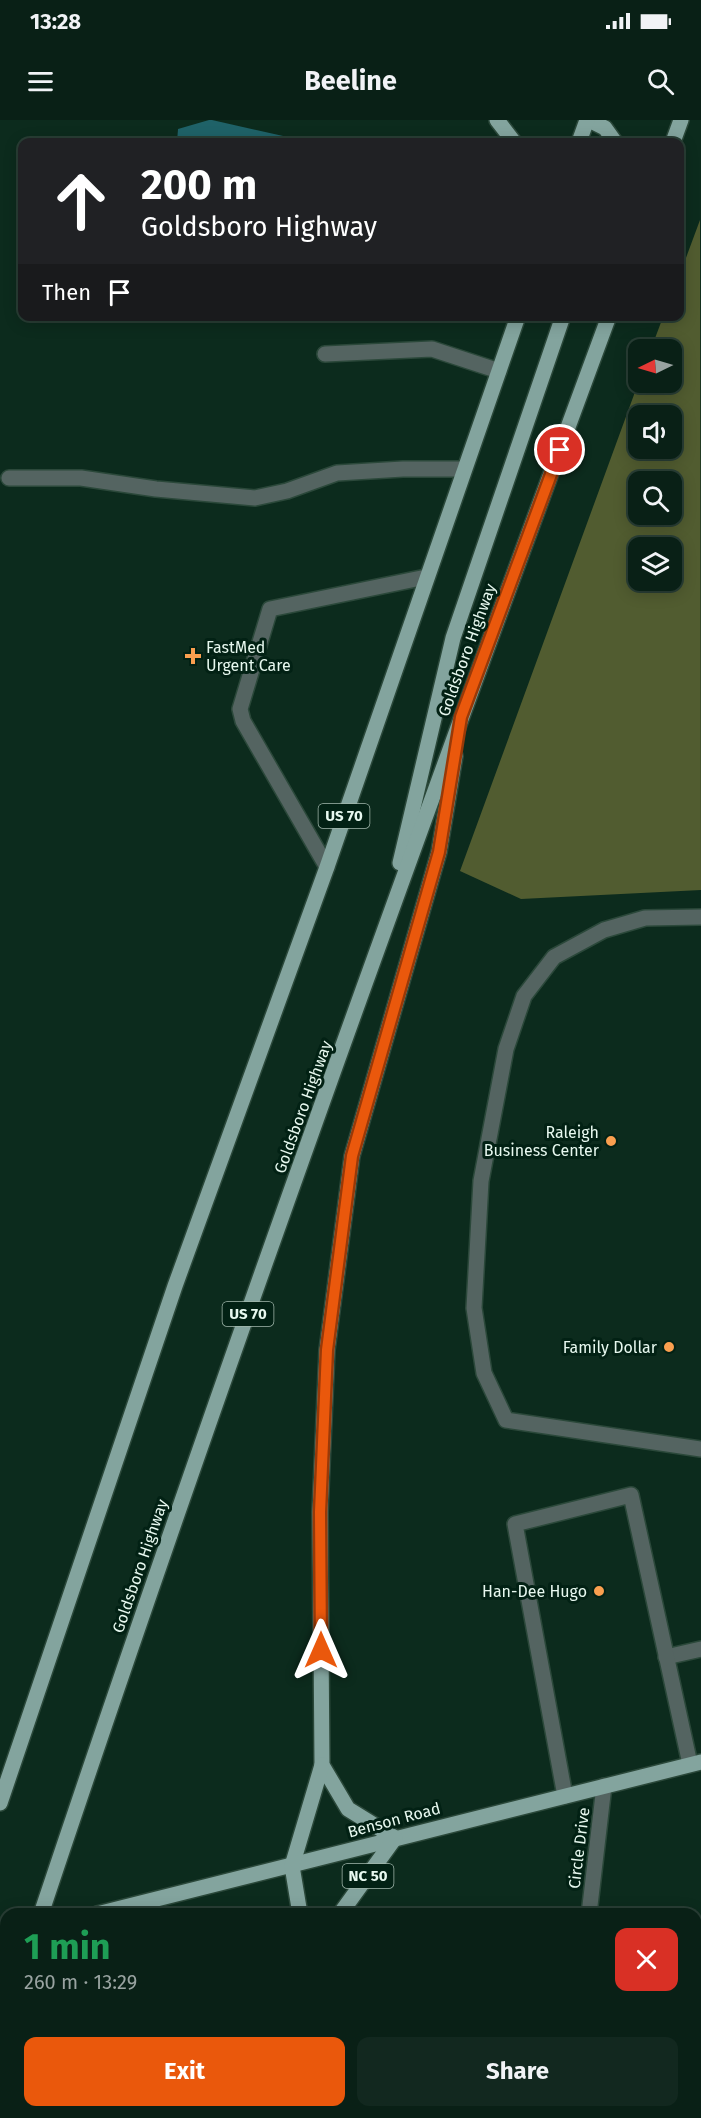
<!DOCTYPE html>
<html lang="en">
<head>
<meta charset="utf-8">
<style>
	body { margin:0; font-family:"Fira Sans",sans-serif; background:#12281f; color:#f1f3f6; height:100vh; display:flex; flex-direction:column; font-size:22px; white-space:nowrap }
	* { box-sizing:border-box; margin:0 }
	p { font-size:20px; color:#99a3a1 }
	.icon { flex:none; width:33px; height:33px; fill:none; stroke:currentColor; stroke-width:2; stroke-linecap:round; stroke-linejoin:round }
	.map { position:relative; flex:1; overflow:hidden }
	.details { position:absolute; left:0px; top:1788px; width:702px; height:210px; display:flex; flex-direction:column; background:#092016; border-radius:18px 18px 0 0; box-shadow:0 3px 15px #0003,0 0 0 2px #293e35 }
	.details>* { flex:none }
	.hud { position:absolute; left:18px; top:18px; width:666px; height:183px; border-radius:12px; box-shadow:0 3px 15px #0003,0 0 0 2px #293e35; background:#202124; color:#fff; overflow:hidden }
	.needle { width:39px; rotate:265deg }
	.controls { position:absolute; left:628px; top:219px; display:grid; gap:12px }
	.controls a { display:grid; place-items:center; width:54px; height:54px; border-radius:12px; background:#092016; box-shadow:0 3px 15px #0003,0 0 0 2px #293e35; font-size:30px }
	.pin { position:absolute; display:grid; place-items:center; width:51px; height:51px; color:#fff; margin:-26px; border:3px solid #fff; border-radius:50%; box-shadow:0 2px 6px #0007 }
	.me { position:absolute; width:66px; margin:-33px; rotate:0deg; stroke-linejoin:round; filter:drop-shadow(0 0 4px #0008) }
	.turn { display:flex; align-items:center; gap:21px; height:126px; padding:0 24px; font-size:27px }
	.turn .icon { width:78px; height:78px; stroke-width:2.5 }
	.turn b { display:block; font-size:42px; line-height:51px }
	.then { display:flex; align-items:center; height:57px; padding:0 24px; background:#0003; gap:12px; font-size:22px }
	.round { display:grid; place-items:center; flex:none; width:63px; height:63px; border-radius:12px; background:#12281f }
	.headline { display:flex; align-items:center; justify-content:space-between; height:102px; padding:0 24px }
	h1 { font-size:36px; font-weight:700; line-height:45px; color:#1e9e55 }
	.action { display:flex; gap:12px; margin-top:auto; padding:12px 24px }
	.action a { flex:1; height:69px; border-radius:12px; background:#ea580c; color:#fff; font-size:24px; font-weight:700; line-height:69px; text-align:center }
	.action a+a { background:#12281f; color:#f1f3f6 }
	.status { display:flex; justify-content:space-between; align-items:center; height:42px; padding:0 30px; background:#092016; direction:ltr }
	.status svg { height:16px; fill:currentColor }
	header { display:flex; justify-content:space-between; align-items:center; height:78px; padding:0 24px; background:#092016; font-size:27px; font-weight:700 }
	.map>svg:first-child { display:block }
	.forest { fill:#515c30; fill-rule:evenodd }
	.water { fill:#1f6268 }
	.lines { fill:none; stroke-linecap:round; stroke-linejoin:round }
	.minor-casing { stroke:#2b483a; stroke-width:18 }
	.major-casing { stroke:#2b483a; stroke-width:18 }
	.minor { stroke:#546461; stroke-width:15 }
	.major { stroke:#83a49e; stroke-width:15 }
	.route-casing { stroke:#983908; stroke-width:15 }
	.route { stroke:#ea580c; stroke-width:10 }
	.poi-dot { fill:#fa9f4f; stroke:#022114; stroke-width:2 }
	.labels { text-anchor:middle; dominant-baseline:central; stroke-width:6; stroke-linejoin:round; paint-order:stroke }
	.shield { fill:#022114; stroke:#a2b8ad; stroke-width:1.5 }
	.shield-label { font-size:15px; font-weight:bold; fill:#e7f8ef }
	.poi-label { font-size:16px; fill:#e7f8ef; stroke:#022114; text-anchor:end }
	.street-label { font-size:16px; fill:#e7f8ef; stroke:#022114 }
</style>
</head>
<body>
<div class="status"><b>13:28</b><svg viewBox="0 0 49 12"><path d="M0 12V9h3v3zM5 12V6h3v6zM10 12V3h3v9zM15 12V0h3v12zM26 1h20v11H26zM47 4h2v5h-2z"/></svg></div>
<header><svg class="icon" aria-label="menu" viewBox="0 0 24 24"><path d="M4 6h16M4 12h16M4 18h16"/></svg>Beeline<svg class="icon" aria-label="search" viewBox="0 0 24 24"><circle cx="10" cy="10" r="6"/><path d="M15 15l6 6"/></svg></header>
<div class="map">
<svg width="701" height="1998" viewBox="0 0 701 1998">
	<rect width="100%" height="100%" fill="#0c2b1d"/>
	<!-- forest -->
	<path class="forest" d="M 700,100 L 701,770 L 521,779 L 460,751 L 639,261 L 639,262 L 672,262 L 672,230 L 651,229 L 663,197 L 680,196 L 680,154 ZM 639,296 L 672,296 L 672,328 L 639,328 ZM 639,362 L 672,362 L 672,394 L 639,394 ZM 639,428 L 672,428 L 672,460 L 639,460 Z"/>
	<!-- water -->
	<polygon class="water" points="209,0 212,0 310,22 177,22 178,9"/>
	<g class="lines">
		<!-- minor casing -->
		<g class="minor-casing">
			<g id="minor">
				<polyline points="325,234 432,229 499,251"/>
				<polyline points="9,358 81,358 156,369 255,378 287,371 337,353 403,349 464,349"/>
				<polyline points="327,747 243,601 240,589 270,489 426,457"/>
				<polyline points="701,797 645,798 604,810 554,837 524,876 506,929 481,1061 474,1188 484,1253 506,1300 701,1329"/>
				<polyline points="666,1537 701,1529"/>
				<polyline points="565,1676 515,1404 631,1375 690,1644"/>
				<polyline points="589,1794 604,1666"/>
				<polyline points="696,1864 701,1865"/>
				<polyline points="541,1998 542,1992"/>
			</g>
		</g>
		<!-- major casing -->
		<g class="major-casing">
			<g id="major">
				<polyline points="497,0 514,22"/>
				<polyline points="589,0 605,8 615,22"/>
				<polyline points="579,22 587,0"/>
				<polyline points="673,22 681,0"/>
				<polyline points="400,743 453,518 563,196"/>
				<polyline points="0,1683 175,1166 327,747 518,196"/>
				<polyline points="395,1718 348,1689 322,1645 320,1392 327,1230 352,1036 439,732 455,636"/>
				<path d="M 41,1794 C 220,1258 413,727 609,196"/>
				<polyline points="97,1794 701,1642"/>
				<polyline points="300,1794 292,1746 322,1645"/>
				<polyline points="340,1794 395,1718"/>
				<polyline points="0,1818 6,1817"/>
				<polyline points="0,1915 6,1898"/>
				<polyline points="239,1998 243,1992"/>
			</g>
		</g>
		<!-- minor -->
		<use href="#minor" class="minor"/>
		<!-- major -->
		<use href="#major" class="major"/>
	</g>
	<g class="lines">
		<!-- route casing -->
		<g class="route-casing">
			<polyline id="route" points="321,1530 320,1392 327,1230 352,1036 439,732 461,597 560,330"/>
		</g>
		<!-- route -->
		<use href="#route" class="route"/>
	</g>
	<!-- markers -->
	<g class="poi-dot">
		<path d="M190 527h6v6h6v6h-6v6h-6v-6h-6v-6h6z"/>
		<circle cx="611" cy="1021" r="6"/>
		<circle cx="669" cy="1227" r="6"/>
		<circle cx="599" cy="1471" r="6"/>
	</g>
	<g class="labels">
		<!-- shield labels -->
		<g class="shield">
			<rect x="318.5" y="684" width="51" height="24" rx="4.5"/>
			<rect x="222.5" y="1182" width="51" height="24" rx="4.5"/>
			<rect x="342.5" y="1744" width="51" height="24" rx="4.5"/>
		</g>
		<g class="shield-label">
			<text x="344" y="696">US 70</text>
			<text x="248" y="1194">US 70</text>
			<text x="368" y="1756">NC 50</text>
		</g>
		<!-- poi labels -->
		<g class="poi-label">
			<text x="206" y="527" text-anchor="start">FastMed<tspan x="206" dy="18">Urgent Care</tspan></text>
			<text x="599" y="1012">Raleigh<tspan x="599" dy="18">Business Center</tspan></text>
			<text x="657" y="1227">Family Dollar</text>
			<text x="587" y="1471">Han-Dee Hugo</text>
		</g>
		<!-- street labels -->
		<g class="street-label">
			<text transform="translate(467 530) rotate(-70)">Goldsboro Highway</text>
			<text transform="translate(303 987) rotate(-70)">Goldsboro Highway</text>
			<text transform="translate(140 1446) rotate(-71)">Goldsboro Highway</text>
			<text transform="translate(394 1700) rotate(-15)">Benson Road</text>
			<text transform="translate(579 1728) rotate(-83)">Circle Drive</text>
		</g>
	</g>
</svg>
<div class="controls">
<a><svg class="needle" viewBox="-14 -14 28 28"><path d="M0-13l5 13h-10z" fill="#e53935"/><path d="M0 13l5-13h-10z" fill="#99a3a1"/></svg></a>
<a><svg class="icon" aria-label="sound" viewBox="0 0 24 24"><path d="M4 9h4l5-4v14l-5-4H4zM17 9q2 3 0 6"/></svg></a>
<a><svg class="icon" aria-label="search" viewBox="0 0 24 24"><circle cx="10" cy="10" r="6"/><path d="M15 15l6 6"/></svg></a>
<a><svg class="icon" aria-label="layers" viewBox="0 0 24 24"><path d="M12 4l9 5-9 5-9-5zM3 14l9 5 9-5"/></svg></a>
</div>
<div class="pin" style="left:560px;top:330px;background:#d93025"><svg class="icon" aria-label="arrive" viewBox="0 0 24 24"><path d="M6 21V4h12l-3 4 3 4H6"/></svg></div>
<svg class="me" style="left:321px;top:1530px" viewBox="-20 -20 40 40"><path d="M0-17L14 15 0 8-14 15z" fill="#ea580c" stroke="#fff" stroke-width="4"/></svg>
<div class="hud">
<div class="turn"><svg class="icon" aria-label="ahead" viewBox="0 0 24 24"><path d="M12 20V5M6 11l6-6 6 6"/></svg><div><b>200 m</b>Goldsboro Highway</div></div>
<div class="then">Then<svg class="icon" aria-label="arrive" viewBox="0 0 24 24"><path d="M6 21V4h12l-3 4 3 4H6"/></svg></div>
</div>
<section class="details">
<div class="headline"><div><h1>1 min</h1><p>260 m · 13:29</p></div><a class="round" style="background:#d93025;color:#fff"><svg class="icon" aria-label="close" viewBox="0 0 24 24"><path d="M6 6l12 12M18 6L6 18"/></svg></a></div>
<div class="action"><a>Exit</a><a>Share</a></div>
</section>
</div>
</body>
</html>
